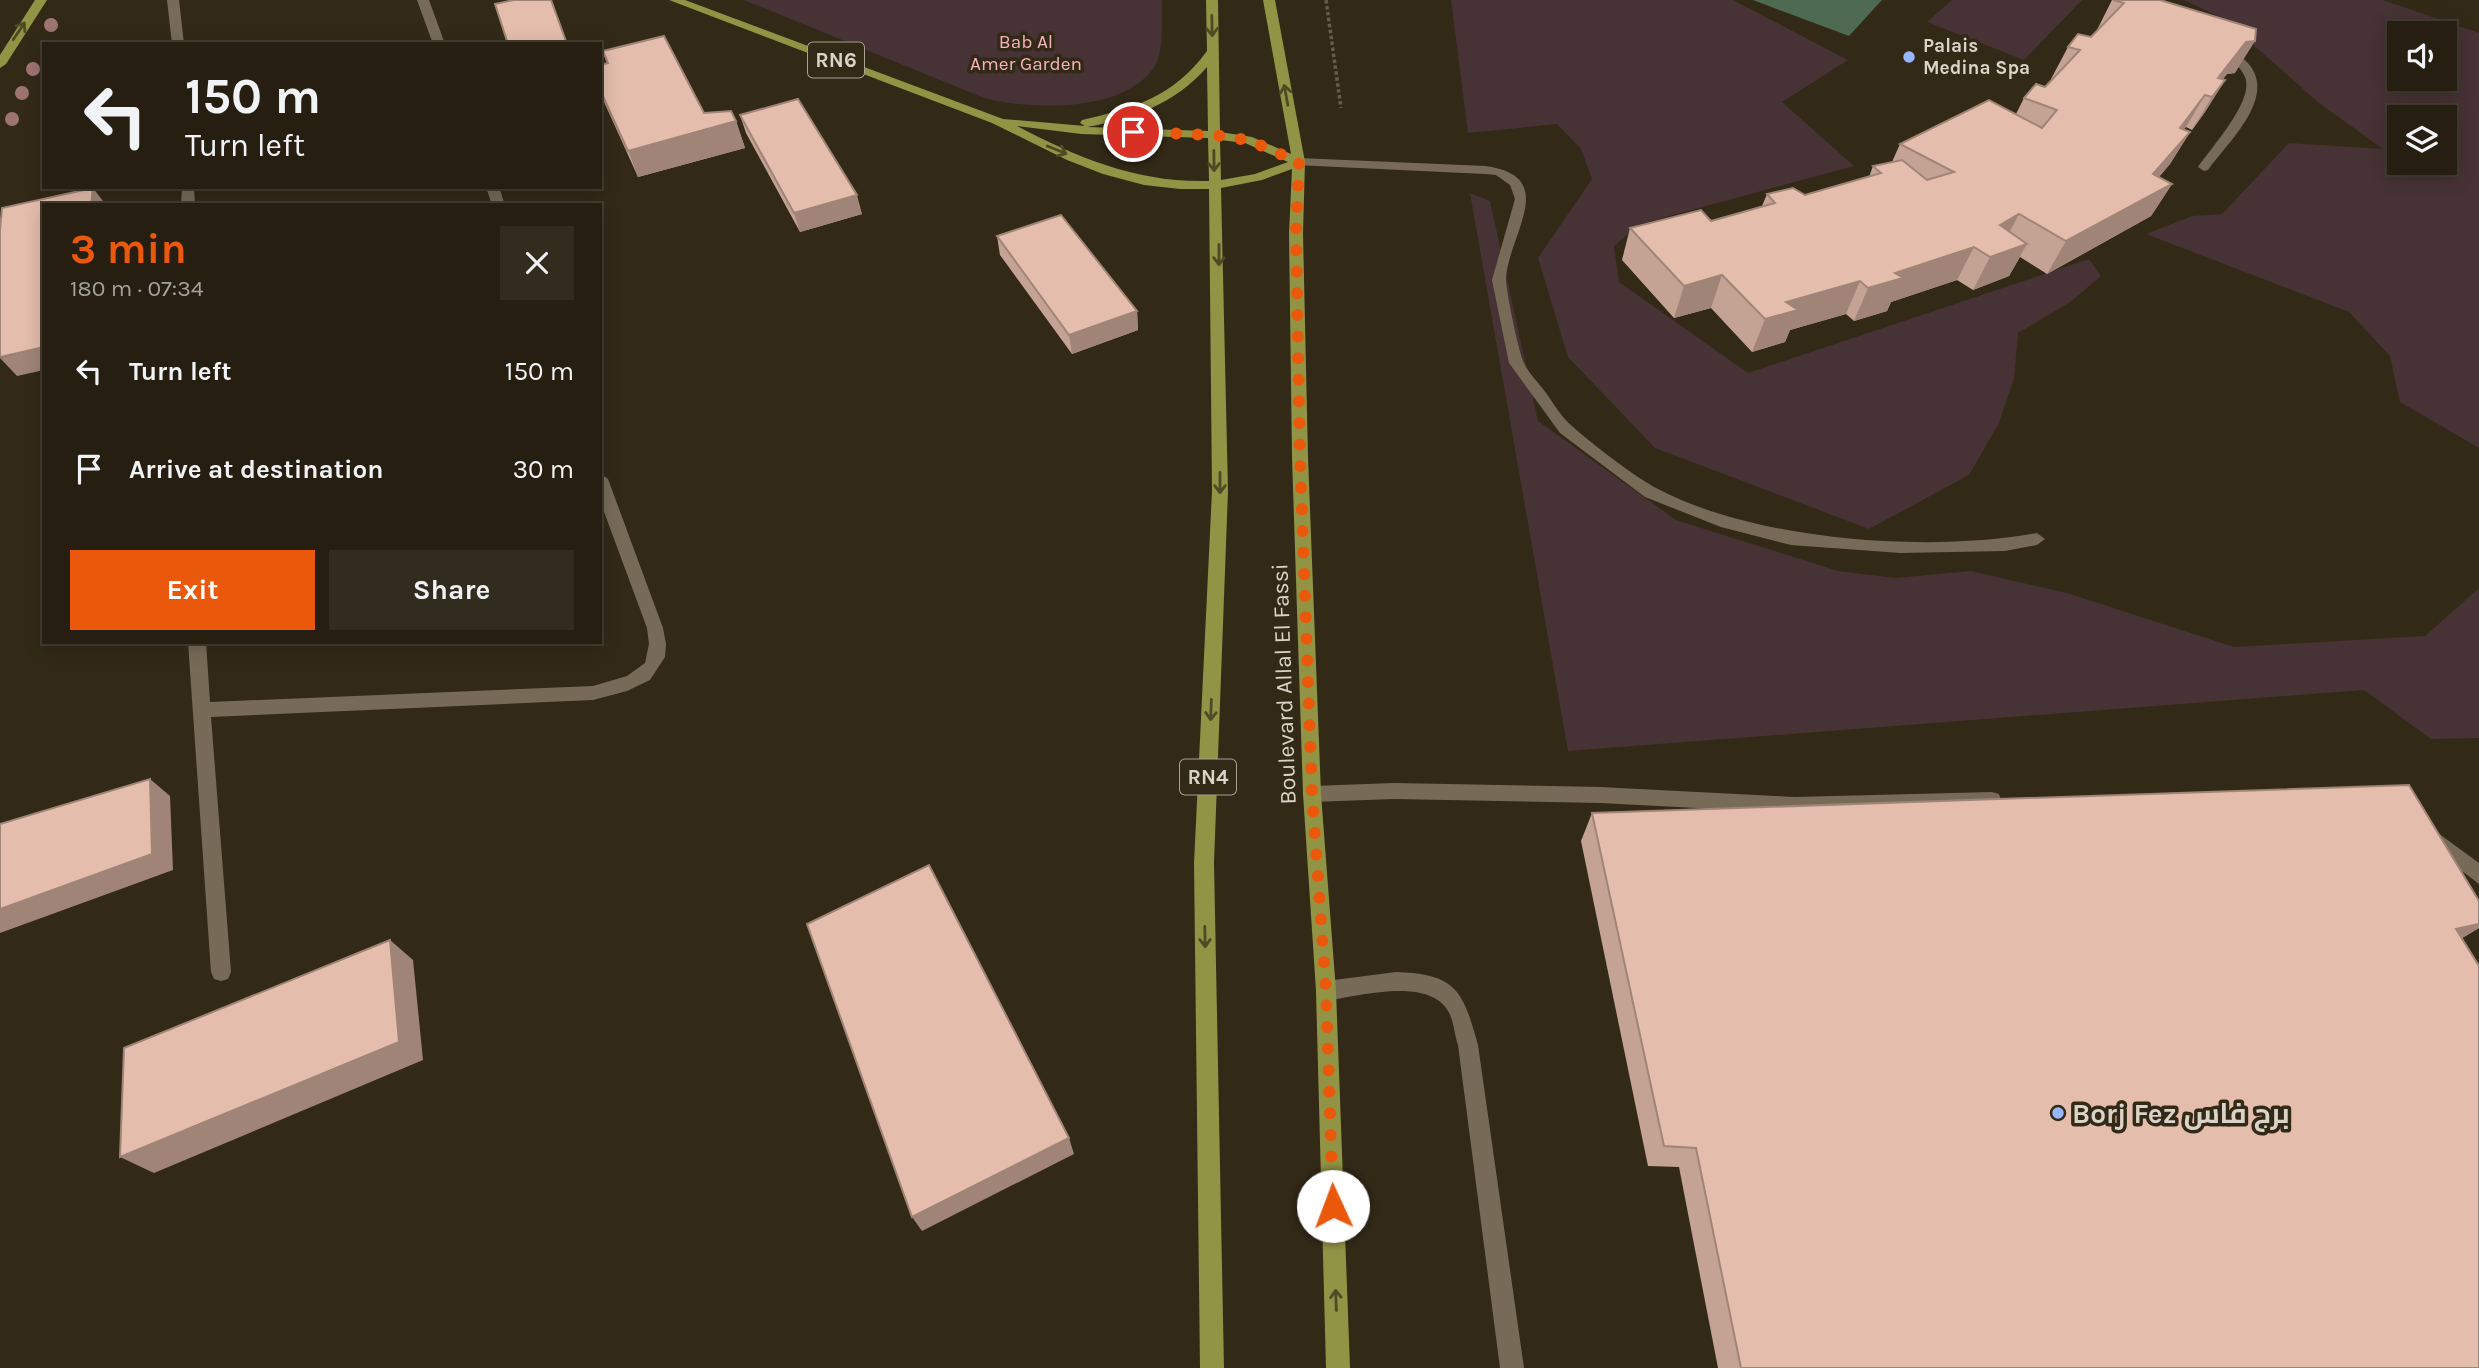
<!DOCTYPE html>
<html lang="en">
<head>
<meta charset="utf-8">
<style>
	body { margin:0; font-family:Karla,Cairo,sans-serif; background:#322c1f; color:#f1f3f6; height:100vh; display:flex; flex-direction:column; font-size:26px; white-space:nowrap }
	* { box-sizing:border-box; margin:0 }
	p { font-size:23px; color:#a4a29f }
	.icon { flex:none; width:38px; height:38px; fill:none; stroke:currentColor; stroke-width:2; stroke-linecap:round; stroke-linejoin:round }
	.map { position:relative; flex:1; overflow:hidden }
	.drawer { position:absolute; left:42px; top:203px; width:560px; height:441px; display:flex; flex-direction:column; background:#261f11; border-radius:0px; box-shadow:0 4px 18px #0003,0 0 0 2px #423d31 }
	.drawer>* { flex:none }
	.top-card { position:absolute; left:42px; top:42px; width:560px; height:147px; border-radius:0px; box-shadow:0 4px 18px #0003,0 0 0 2px #423d31; background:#261f11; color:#f1f3f6; overflow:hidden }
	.fabs { position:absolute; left:2387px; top:21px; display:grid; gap:14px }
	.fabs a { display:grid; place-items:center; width:70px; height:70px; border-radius:0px; background:#261f11; box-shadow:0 4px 18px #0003,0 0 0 2px #423d31; font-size:35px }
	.pin { position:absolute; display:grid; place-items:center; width:60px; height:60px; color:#fff; margin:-30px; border:4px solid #fff; border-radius:50%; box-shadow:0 2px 7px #0007 }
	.me { position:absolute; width:77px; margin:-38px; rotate:358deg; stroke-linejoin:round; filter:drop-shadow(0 0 5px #0008) }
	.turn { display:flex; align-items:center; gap:24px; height:147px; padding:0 28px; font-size:32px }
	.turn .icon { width:91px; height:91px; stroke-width:2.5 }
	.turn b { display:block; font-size:49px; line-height:60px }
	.round { display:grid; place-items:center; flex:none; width:74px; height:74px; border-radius:0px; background:#322c1f }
	.overview { display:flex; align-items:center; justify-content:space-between; height:119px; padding:0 28px }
	h1 { font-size:42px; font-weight:700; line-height:52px; color:#ea580c }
	.primary-button { display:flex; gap:14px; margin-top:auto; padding:14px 28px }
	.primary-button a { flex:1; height:80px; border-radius:0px; background:#ea580c; color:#fff; font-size:28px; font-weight:700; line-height:80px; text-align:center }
	.primary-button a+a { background:#322c1f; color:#f1f3f6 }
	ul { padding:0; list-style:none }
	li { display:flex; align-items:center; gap:21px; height:98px; padding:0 28px }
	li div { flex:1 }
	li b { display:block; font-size:26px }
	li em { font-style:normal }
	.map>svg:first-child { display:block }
	.green { fill:#473235; fill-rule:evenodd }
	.water { fill:#4e6a53 }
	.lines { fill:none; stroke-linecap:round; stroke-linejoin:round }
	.path { stroke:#655c4c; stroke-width:3.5; stroke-dasharray:3.5 2.5; stroke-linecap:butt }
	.minor { fill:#776b58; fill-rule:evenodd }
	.major { fill:#919345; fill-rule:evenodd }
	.tree { fill:#9e7471 }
	.wall { fill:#c4a394 }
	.shaded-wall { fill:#a08478 }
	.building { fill:#e4bdac; stroke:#a08478; stroke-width:2 }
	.oneway { stroke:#4f4925 }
	.route { stroke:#ea580c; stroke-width:12; stroke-dasharray:0 21.6 }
	.poi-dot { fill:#98b6fd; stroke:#332917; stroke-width:2.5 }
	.labels { text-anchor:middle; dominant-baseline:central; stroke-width:7; stroke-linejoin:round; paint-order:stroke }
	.far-park-label { font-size:19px; fill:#f6b2bb; stroke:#332917 }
	.far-poi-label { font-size:19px; font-weight:bold; fill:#dad3c8; stroke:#332917; text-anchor:start }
	.shield { fill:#332917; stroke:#a8a093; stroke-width:2 }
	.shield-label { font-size:21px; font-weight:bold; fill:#dad3c8 }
	.street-label { font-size:23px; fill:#dad3c8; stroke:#332917 }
	.near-poi-label { font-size:28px; font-weight:bold; fill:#dad3c8; stroke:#332917; text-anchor:start }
</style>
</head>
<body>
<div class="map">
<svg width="2479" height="1368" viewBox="0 0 2479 1368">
	<rect width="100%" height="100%" fill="#332917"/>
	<!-- green -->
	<g class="green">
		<path d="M 744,0 L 1162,0 C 1161,20 1165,53 1153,69 C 1121,113 1029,110 984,98 Z"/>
		<polygon points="1451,0 1733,0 1848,60 1782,102 1854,166 1640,224 1614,246 1619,282 1748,373 2089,259 2101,276 2069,303 2018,333 2014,379 1998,425 1969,475 1869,529 1655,448 1568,357 1538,258 1592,179 1581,149 1557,124 1468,133"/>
		<polygon points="1952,0 2082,0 2024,60 1927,22"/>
		<path d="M 2184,0 L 2383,0 L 2479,33 L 2479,448 L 2400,402 L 2390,356 L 2349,312 L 2146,234 L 2192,216 L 2222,214 L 2289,143 L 2383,149 L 2319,103 L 2224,19 ZM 2399,33 L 2445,33 L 2445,79 L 2399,79 ZM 2399,117 L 2445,117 L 2445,163 L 2399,163 Z"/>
		<polygon points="1470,193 1490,201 1538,421 1676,520 1838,571 1895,578 1971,571 2067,593 2234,647 2425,636 2479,588 2479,738 2431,739 2364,690 1568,751"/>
	</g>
	<!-- water -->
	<polygon class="water" points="1753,0 1882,0 1849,36"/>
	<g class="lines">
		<!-- path -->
		<polyline class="path" points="1326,0 1341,108"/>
		<!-- minor -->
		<g class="minor">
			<polygon points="167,0 179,0 184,44 172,44"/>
			<polygon points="417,0 429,0 445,44 433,44"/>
			<path d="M 2218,46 C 2228,44 2238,54 2246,61 C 2280,95 2229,141 2208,170 L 2204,171 L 2198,167 C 2211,148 2255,100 2245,77 C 2240,65 2228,58 2218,50 Z"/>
			<path d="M 1299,158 L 1485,166 C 1562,176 1507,236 1506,280 C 1506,291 1519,354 1524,363 C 1529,374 1539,383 1546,393 C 1554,404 1562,418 1572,426 C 1591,443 1636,478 1658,489 C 1757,541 1928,553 2037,533 L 2045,539 L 2037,545 L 2005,551 L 1900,553 L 1791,545 L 1721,527 L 1645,497 L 1560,433 L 1509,363 L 1492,280 L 1515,199 L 1510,185 L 1496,175 L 1485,174 L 1295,165 L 1293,162 Z"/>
			<polygon points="182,187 194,187 195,205 181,205"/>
			<polygon points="486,187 499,187 505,205 492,205"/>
			<polygon points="600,473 608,479 663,628 666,644 665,657 650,680 627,691 593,700 211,717 231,972 228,979 221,981 214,979 211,972 188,642 206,642 210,702 593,686 627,676 645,663 649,644 647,628 600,501"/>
			<polygon points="1394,783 1600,787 1795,797 1992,792 1999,794 2001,800 1999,806 1992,808 1795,813 1600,803 1394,799 1312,802 1305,800 1303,794 1305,788 1312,786"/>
			<polygon points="2427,825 2479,863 2479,884 2420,839 2418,833 2420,827"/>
			<path d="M 1396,972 C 1457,974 1463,991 1478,1045 L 1524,1368 L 1500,1368 L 1458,1045 C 1454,1034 1454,1018 1446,1008 C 1424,978 1358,996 1326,1001 L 1319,998 L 1316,991 L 1319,984 L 1326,981 Z"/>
		</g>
		<!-- major -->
		<g class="major">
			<polygon points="35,0 47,0 6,64 0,68 0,55"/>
			<path d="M 669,0 L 685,0 L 1003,119 L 1085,126 L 1080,123 L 1082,120 C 1135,108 1173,97 1207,51 L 1206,0 L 1218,0 L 1220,132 L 1252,137 L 1291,154 L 1263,0 L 1275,0 L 1305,162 L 1303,233 L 1308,457 L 1321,794 L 1336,991 L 1350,1368 L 1326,1368 L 1316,991 L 1303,794 L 1292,457 L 1289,233 L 1292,169 L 1262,180 L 1221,188 L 1228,491 L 1214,863 L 1224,1368 L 1200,1368 L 1194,863 L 1212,491 L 1209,189 L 1180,189 L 1144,185 L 1103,174 L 1067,160 L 992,123 ZM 1207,67 L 1208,131 L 1087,127 C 1133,119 1176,103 1207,67 ZM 1017,126 L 1081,134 L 1208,138 L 1209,181 C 1138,183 1078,158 1017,126 ZM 1220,140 L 1245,143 L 1288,162 L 1255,174 L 1221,180 Z"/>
		</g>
	</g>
	<!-- trees -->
	<g class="tree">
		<circle cx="51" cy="25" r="7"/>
		<circle cx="33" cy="69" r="7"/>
		<circle cx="22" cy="93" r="7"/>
		<circle cx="12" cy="119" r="7"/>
	</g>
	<!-- wall -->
	<g class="wall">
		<polygon points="2112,0 2160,0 2235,73 2227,74 2223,79 2225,80 2205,112 2192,130 2186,127 2184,129 2190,132 2170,164 2159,177 2172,184 2151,216 2047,274 2020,257 2009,276 1973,290 1957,280 1891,302 1887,311 1854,321 1846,314 1790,330 1785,342 1752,352 1711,308 1674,318 1622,260 1630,228 1711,221 1762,206 1767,194 1805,195 1869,177 1873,166 1892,162 1900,144 2016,114 2024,98 2045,87 2053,79 2051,79 2068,47 2091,37 2096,32"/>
		<polygon points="603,51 704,113 736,121 745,148 638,177 600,93 600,65 607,64"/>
		<polygon points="740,115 862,214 800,232 746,133"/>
		<polygon points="997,236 1137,311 1138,330 1072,354 1000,255"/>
		<polygon points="1592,813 2479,928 2462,938 2479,1368 1718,1368 1679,1167 1648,1166 1581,841"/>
	</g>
	<!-- shaded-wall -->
	<g class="shaded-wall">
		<polygon points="2255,41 2235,73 2227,74 2209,96 2218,78 2246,42"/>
		<polygon points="2225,80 2205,112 2192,130 2212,97"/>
		<polygon points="2205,95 2186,127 2161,161 2180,128"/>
		<polygon points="736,121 745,148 638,177 628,151"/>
		<polygon points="2190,132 2170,164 2136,203 2172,184 2151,216 2047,274 2066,241 2153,174"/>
		<polygon points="93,188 106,205 91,205"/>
		<polygon points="857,195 862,214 800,232 794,213"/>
		<polygon points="2019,214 2002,247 2000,225"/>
		<polygon points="2027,244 2009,276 1973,290 1990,257"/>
		<polygon points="1974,247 1957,280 1891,302 1887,311 1854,321 1868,288 1895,273"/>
		<polygon points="1722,275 1711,308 1674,318 1684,286"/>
		<polygon points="1860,281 1846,314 1790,330 1785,342 1752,352 1765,319 1786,302"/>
		<polygon points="1137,311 1138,330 1072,354 1069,335"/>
		<polygon points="44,347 44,370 17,376 0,358"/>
		<polygon points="150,779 170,796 173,870 0,933 0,909"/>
		<polygon points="2479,924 2479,928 2449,946 2456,929"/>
		<polygon points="390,940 413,960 423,1060 154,1173 120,1157"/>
		<polygon points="1069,1138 1074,1154 922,1231 912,1217"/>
	</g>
	<!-- building -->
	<g class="building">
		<polygon points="514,0 551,0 567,44 508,44 495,4"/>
		<polygon points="2113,0 2160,0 2256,29 2255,41 2246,42 2218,78 2225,80 2212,97 2205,95 2180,128 2190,132 2153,174 2172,184 2066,241 2019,214 2000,225 2027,244 1990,257 1974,247 1895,273 1903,278 1868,288 1860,281 1786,302 1798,310 1765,319 1722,275 1684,286 1630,228 1701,210 1711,221 1775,203 1767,194 1793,188 1805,195 1881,173 1873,166 1902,160 1927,180 1954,172 1900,144 1989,100 2042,128 2057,110 2024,98 2036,84 2045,87 2080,50 2068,47 2078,34 2091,37 2124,3"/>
		<polygon points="664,36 704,113 731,111 736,121 628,151 600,90 600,65 608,63 603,51"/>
		<polygon points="798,99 857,195 794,213 740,115"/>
		<polygon points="93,188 91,205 44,205 44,347 0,357 0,230 2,208"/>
		<polygon points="1061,215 1137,311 1069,335 997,236"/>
		<polygon points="150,779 152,854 0,909 0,824"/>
		<polygon points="2409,785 2479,901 2479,924 2456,929 2479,966 2479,1368 1741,1368 1696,1148 1664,1146 1592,813"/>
		<polygon points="929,865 1069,1138 912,1217 807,924"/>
		<polygon points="390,940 399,1042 120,1157 124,1048"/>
	</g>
	<!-- one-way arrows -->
	<defs><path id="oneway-shaft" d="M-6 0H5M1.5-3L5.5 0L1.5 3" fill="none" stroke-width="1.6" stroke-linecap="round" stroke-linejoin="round" transform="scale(1.75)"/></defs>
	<g class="oneway">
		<use href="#oneway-shaft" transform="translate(1212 26) rotate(89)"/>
		<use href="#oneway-shaft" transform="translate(19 31) rotate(-56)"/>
		<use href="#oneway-shaft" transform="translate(1286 95) rotate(-100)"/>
		<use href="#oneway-shaft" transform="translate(1057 150) rotate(22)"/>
		<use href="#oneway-shaft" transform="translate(1214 161) rotate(89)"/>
		<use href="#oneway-shaft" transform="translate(1219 255) rotate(90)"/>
		<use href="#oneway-shaft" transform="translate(1220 483) rotate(90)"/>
		<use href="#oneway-shaft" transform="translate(1211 710) rotate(92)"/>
		<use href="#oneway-shaft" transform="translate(1205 937) rotate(89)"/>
		<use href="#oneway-shaft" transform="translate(1336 1300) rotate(-92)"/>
	</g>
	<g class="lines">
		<!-- route -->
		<polyline class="route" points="1133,132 1214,135 1248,140 1299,162 1296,233 1300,457 1312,794 1326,991 1333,1206"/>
	</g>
	<!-- markers -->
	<g class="poi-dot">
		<circle cx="1909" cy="57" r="7"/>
		<circle cx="2058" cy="1113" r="7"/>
	</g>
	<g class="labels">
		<!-- far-park labels -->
		<g class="far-park-label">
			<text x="1026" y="42">Bab Al<tspan x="1026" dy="22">Amer Garden</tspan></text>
		</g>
		<!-- far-poi labels -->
		<g class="far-poi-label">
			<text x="1923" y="46">Palais<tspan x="1923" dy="22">Medina Spa</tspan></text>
		</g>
		<!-- shield labels -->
		<g class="shield">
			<rect x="808" y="42.5" width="56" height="35" rx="5"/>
			<rect x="1180" y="759.5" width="56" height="35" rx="5"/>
		</g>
		<g class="shield-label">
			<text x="836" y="60">RN6</text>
			<text x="1208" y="777">RN4</text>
		</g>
		<!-- street labels -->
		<g class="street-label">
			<text transform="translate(1284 684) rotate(-92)">Boulevard Allal El Fassi</text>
		</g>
		<!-- near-poi labels -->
		<g class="near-poi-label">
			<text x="2072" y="1113">Borj Fez برج فاس</text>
		</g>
	</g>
</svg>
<div class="fabs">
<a><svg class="icon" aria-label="sound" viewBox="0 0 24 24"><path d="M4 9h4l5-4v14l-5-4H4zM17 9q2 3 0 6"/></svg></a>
<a><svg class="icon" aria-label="layers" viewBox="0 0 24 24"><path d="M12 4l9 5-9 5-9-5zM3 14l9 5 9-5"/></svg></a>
</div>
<div class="pin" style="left:1133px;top:132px;background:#d93025"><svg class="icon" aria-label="arrive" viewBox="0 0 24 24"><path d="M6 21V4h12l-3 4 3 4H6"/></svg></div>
<svg class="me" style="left:1333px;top:1206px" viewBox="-20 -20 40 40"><circle r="19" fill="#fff"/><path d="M0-13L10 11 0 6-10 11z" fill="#ea580c"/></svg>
<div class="top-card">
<div class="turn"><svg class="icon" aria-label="left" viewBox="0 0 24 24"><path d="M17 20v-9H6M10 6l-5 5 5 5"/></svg><div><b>150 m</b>Turn left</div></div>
</div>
<section class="drawer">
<div class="overview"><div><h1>3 min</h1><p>180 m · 07:34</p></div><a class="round"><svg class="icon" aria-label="close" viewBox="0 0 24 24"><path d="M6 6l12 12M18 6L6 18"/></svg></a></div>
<ul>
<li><svg class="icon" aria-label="left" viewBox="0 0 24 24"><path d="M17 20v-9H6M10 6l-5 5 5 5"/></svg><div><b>Turn left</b></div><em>150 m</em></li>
<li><svg class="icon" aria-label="arrive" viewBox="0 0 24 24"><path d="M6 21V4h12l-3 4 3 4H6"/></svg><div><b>Arrive at destination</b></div><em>30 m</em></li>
</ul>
<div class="primary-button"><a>Exit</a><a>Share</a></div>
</section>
</div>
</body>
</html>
